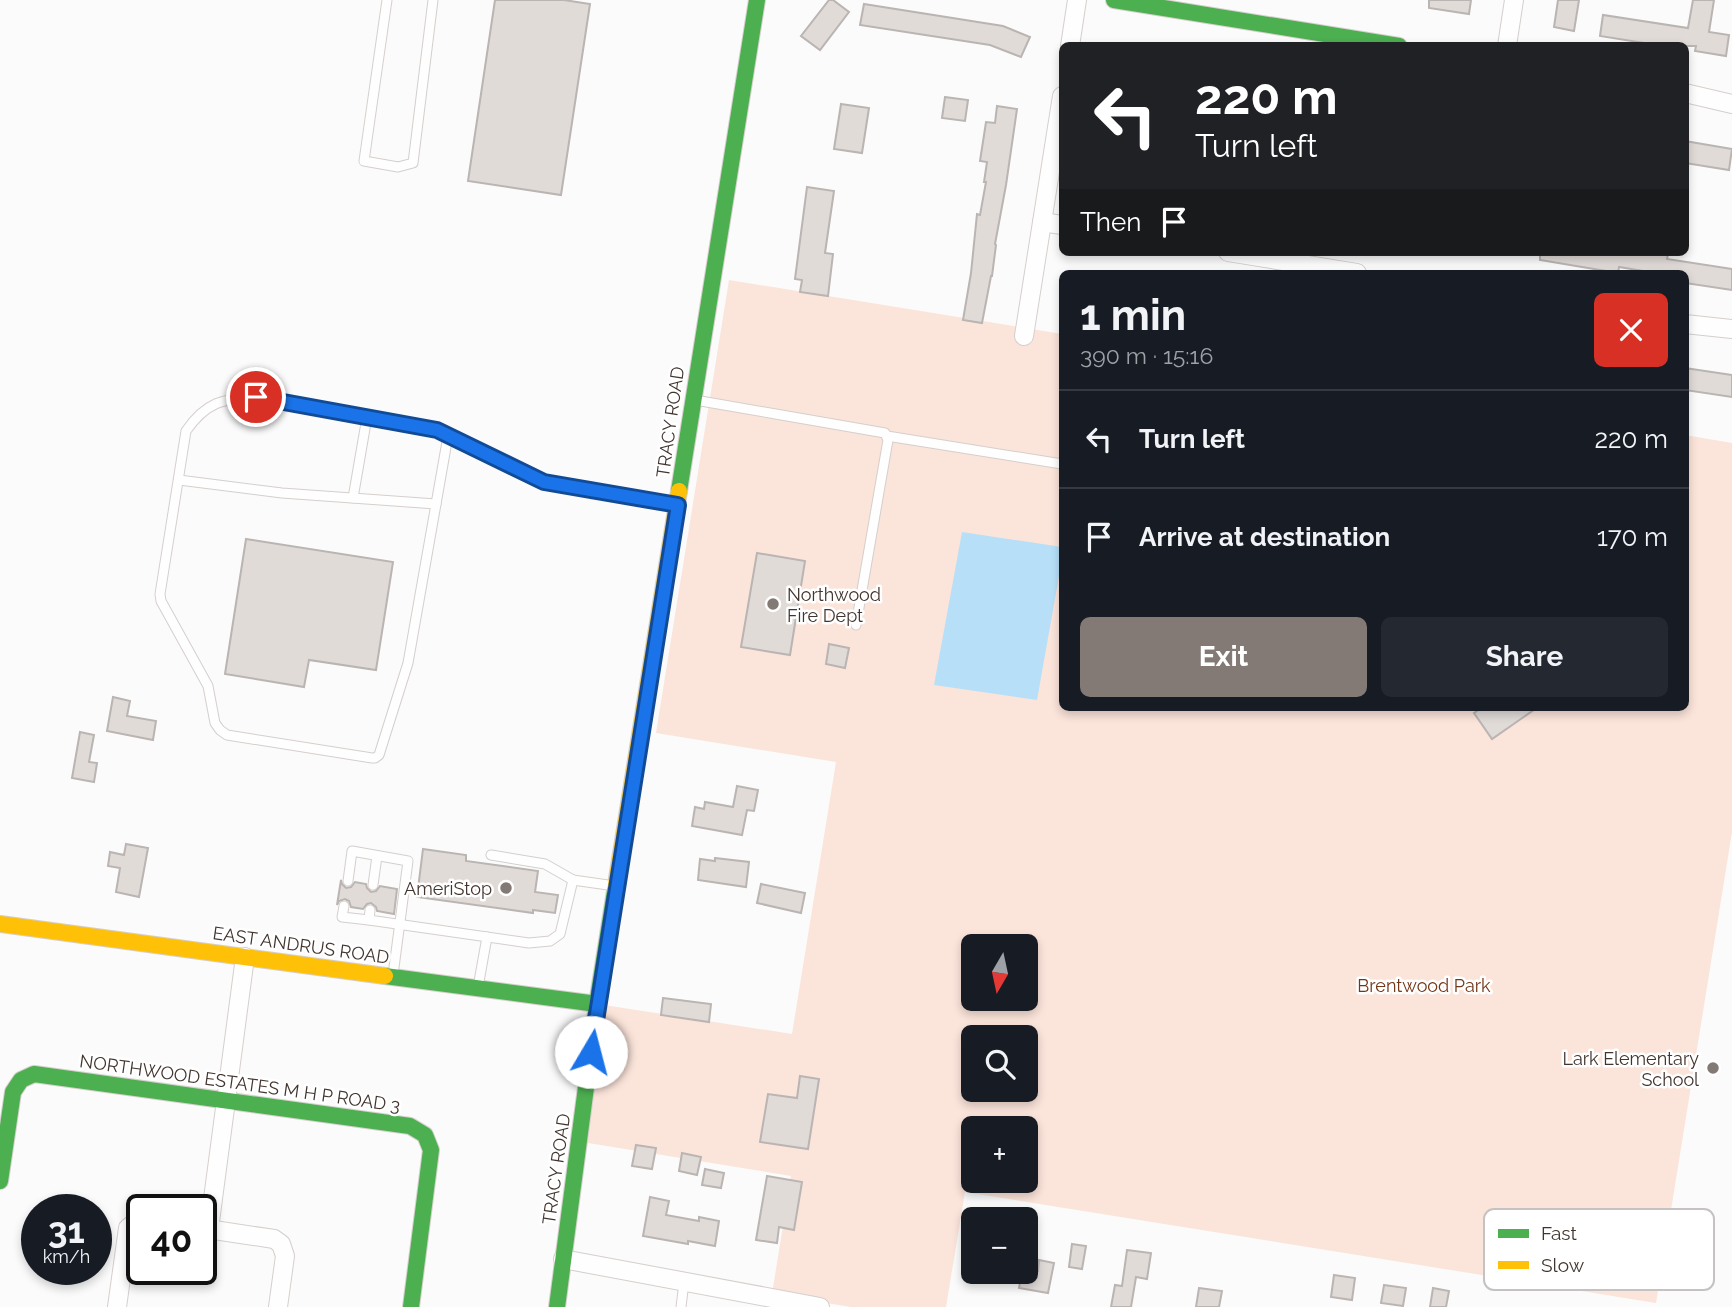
<!DOCTYPE html>
<html lang="en">
<head>
<meta charset="utf-8">
<style>
	body { margin:0; font-family:Raleway,sans-serif; background:#242831; color:#f1f3f6; height:100vh; display:flex; flex-direction:column; font-size:26px; white-space:nowrap }
	* { box-sizing:border-box; margin:0 }
	p { font-size:23px; color:#9ea1a6 }
	.icon { flex:none; width:38px; height:38px; fill:none; stroke:currentColor; stroke-width:2; stroke-linecap:round; stroke-linejoin:round }
	.map { position:relative; flex:1; overflow:hidden }
	.sheet { position:absolute; left:1059px; top:270px; width:630px; height:441px; display:flex; flex-direction:column; background:#171b24; border-radius:10px; box-shadow:0 4px 10px #0003 }
	.sheet>* { flex:none }
	.top-card { position:absolute; left:1059px; top:42px; width:630px; height:214px; border-radius:10px; box-shadow:0 4px 10px #0003; background:#202124; color:#fff; overflow:hidden }
	.needle { width:46px; rotate:189deg }
	.tools { position:absolute; left:961px; top:934px; display:grid; gap:14px }
	.tools a { display:grid; place-items:center; width:77px; height:77px; border-radius:10px; background:#171b24; box-shadow:0 4px 10px #0003; font-size:35px }
	.speed { position:absolute; left:21px; top:1194px; display:flex; gap:14px; font-size:35px; font-weight:700; text-align:center }
	.speed>* { display:grid; place-content:center; width:91px; height:91px; border-radius:50%; background:#171b24; box-shadow:0 4px 10px #0003; line-height:1 }
	.speed small { font-size:18px; font-weight:400 }
	.speed .limit { border:4px solid #111; border-radius:10px; background:#fff; color:#111 }
	.pin { position:absolute; display:grid; place-items:center; width:60px; height:60px; color:#fff; margin:-30px; border:4px solid #fff; border-radius:50%; box-shadow:0 2px 7px #0007 }
	.me { position:absolute; width:77px; margin:-38px; rotate:8deg; stroke-linejoin:round; filter:drop-shadow(0 0 5px #0008) }
	.turn { display:flex; align-items:center; gap:24px; height:147px; padding:0 21px; font-size:32px }
	.turn .icon { width:91px; height:91px; stroke-width:2.5 }
	.turn b { display:block; font-size:49px; line-height:60px }
	.then { display:flex; align-items:center; height:66px; padding:0 21px; background:#0003; gap:14px; font-size:26px }
	.round { display:grid; place-items:center; flex:none; width:74px; height:74px; border-radius:10px; background:#242831 }
	.head { display:flex; align-items:center; justify-content:space-between; height:119px; padding:0 21px }
	h1 { font-size:42px; font-weight:700; line-height:52px }
	.primary-button { display:flex; gap:14px; margin-top:auto; padding:14px 21px }
	.primary-button a { flex:1; height:80px; border-radius:10px; background:#837a76; color:#fff; font-size:28px; font-weight:700; line-height:80px; text-align:center }
	.primary-button a+a { background:#242831; color:#f1f3f6 }
	ul { padding:0; list-style:none }
	li { display:flex; align-items:center; gap:21px; height:98px; padding:0 21px; border-top:2px solid #363941 }
	li div { flex:1 }
	li b { display:block; font-size:26px }
	li em { font-style:normal }
	.map>svg:first-child { display:block }
	.green { fill:#fbe4da; fill-rule:evenodd }
	.water { fill:#b7e0f8 }
	.building { fill:#e1dbd8; stroke:#bab4b2; stroke-width:2 }
	.lines { fill:none; stroke-linecap:round; stroke-linejoin:round }
	.lane-casing { stroke:#d5cfcc; stroke-width:11 }
	.street-casing { stroke:#d5cfcc; stroke-width:20 }
	.fast-casing { stroke:#d5cfcc; stroke-width:18 }
	.slow-casing { stroke:#d5cfcc; stroke-width:18 }
	.lane { stroke:#fefefe; stroke-width:9 }
	.street { stroke:#fefefe; stroke-width:18 }
	.fast { stroke:#4caf50; stroke-width:16 }
	.slow { stroke:#ffc107; stroke-width:16 }
	.route-casing { stroke:#114b97; stroke-width:18 }
	.route { stroke:#1a73e8; stroke-width:12 }
	.poi-dot { fill:#837a76; stroke:#fff; stroke-width:2.5 }
	.labels { text-anchor:middle; dominant-baseline:central; stroke-width:5; stroke-linejoin:round; paint-order:stroke }
	.street-label { font-size:18px; fill:#42352f; stroke:#fff }
	.poi-label { font-size:18px; fill:#42352f; stroke:#fff; text-anchor:end }
	.park-label { font-size:18px; fill:#733718; stroke:#fff }
	.key { fill:#fff; stroke:#c6c2c1; stroke-width:2 }
	.key-label { font-size:19px; fill:#42352f }
</style>
</head>
<body>
<div class="map">
<svg width="1732" height="1307" viewBox="0 0 1732 1307">
	<rect width="100%" height="100%" fill="#fbfbfb"/>
	<!-- green -->
	<path class="green" d="M 729,280 L 1062,334 L 1062,707 L 1685,707 L 1685,435 L 1732,443 L 1732,832 L 1656,1303 L 965,1192 L 946,1307 L 851,1307 L 772,1294 L 791,1176 L 582,1142 L 604,1005 L 792,1034 L 836,762 L 656,733 ZM 973,947 L 1026,947 L 1026,999 L 973,999 ZM 973,1038 L 1026,1038 L 1026,1090 L 973,1090 ZM 973,1129 L 1026,1129 L 1026,1181 L 973,1181 Z"/>
	<!-- water -->
	<polygon class="water" points="962,532 1062,547 1062,559 1037,700 934,685"/>
	<!-- building -->
	<g class="building">
		<polygon points="495,0 564,0 590,4 561,195 468,181"/>
		<polygon points="829,0 833,0 849,12 820,50 801,36"/>
		<polygon points="1429,0 1471,0 1469,14 1429,8"/>
		<polygon points="1558,0 1579,0 1574,31 1554,27"/>
		<polygon points="1693,0 1714,0 1709,32 1729,35 1726,56 1695,51 1696,46 1663,46 1600,36 1603,15 1688,28"/>
		<polygon points="864,4 1003,26 1030,37 1021,57 990,45 860,25"/>
		<polygon points="945,97 968,100 965,121 942,118"/>
		<polygon points="841,104 869,108 862,153 834,149"/>
		<polygon points="997,106 1017,109 1006,185 995,244 996,245 992,276 991,276 982,323 963,320 971,273 977,214 980,215 986,182 984,182 987,162 980,161 986,122 995,123"/>
		<polygon points="1685,141 1732,149 1729,170 1685,163"/>
		<polygon points="807,187 834,191 825,253 833,254 828,296 800,292 802,280 795,279"/>
		<polygon points="1540,252 1658,252 1668,254 1667,259 1732,269 1732,290 1685,283 1685,273 1655,273 1619,267 1618,273 1540,260"/>
		<polygon points="1685,368 1732,375 1732,397 1685,390"/>
		<polygon points="246,539 393,562 376,670 309,660 304,687 225,674"/>
		<polygon points="757,553 805,561 790,655 741,647"/>
		<polygon points="829,644 849,648 845,668 826,664"/>
		<polygon points="113,697 130,701 127,716 156,721 153,740 107,731"/>
		<polygon points="1483,707 1538,707 1492,739 1474,713"/>
		<polygon points="80,732 94,735 89,762 97,763 94,782 72,778"/>
		<polygon points="737,786 758,790 754,811 747,810 742,835 692,826 695,807 704,809 705,802 733,807"/>
		<polygon points="126,844 148,848 139,897 116,892 120,868 108,866 110,852 124,855"/>
		<polygon points="423,849 466,855 466,861 538,871 535,892 558,895 555,913 533,910 533,913 417,897"/>
		<polygon points="715,858 749,862 746,887 698,880 700,859 715,861"/>
		<polygon points="341,880 342,884 346,888 351,887 355,882 366,884 367,888 371,892 376,891 380,886 397,889 394,914 377,911 376,907 371,903 367,904 363,909 351,907 349,901 345,899 339,901 337,905"/>
		<polygon points="761,884 805,893 801,913 757,903"/>
		<polygon points="663,998 711,1004 709,1022 661,1015"/>
		<polygon points="800,1076 819,1079 808,1149 760,1142 768,1094 797,1098"/>
		<polygon points="636,1145 656,1148 652,1169 632,1166"/>
		<polygon points="682,1153 701,1157 697,1175 679,1171"/>
		<polygon points="705,1169 724,1173 721,1188 702,1185"/>
		<polygon points="767,1176 802,1182 794,1230 779,1227 777,1243 756,1240"/>
		<polygon points="650,1197 669,1201 666,1215 699,1221 699,1217 719,1221 715,1246 688,1241 688,1244 643,1236"/>
		<polygon points="1072,1244 1086,1246 1082,1269 1069,1267"/>
		<polygon points="1127,1250 1151,1253 1147,1279 1136,1277 1131,1307 1111,1307 1115,1285 1122,1286"/>
		<polygon points="1039,1260 1054,1263 1048,1293 1019,1288 1022,1272 1026,1272 1026,1269 1038,1271"/>
		<polygon points="1334,1275 1355,1278 1352,1300 1331,1297"/>
		<polygon points="1384,1285 1406,1288 1403,1306 1381,1303"/>
		<polygon points="1199,1288 1222,1291 1219,1307 1196,1307"/>
		<polygon points="1433,1288 1449,1291 1446,1307 1430,1307"/>
	</g>
	<g class="lines">
		<!-- lane casing -->
		<g class="lane-casing">
			<g id="lane">
				<polyline points="387,0 364,161 398,167 413,163 433,0"/>
				<polyline points="695,400 885,433 888,440 856,625"/>
				<path d="M 448,436 L 408,663 L 379,755 L 375,758 L 372,758 L 227,735 L 220,730 L 215,723 L 208,686 L 161,601 L 160,594 L 186,431 C 206,402 222,399 256,397 L 437,430 L 448,436 L 544,482 L 676,504"/>
				<polyline points="887,436 1062,464"/>
				<polyline points="179,480 282,493 436,504"/>
				<polyline points="353,498 367,417"/>
				<polyline points="491,855 545,864 573,880"/>
				<polyline points="348,881 352,851 408,861 393,975"/>
				<polyline points="373,885 377,856"/>
				<polyline points="344,906 342,917 369,920"/>
				<polyline points="370,910 369,920 529,943 550,941 560,934 573,880 615,886"/>
				<polyline points="478,987 487,937"/>
				<polyline points="681,1307 684,1282"/>
			</g>
		</g>
		<!-- street casing -->
		<g class="street-casing">
			<g id="street">
				<polyline points="1070,46 1077,0"/>
				<polyline points="1507,46 1514,0"/>
				<polyline points="1685,93 1732,104"/>
				<polyline points="1042,222 1062,225"/>
				<polyline points="1228,252 1357,273"/>
				<polyline points="1685,324 1732,329"/>
				<polyline points="1024,336 1062,96"/>
				<polyline points="201,1228 274,1239 281,1244 285,1256 278,1307"/>
				<polyline points="209,1229 245,957"/>
				<polyline points="563,1259 820,1307"/>
				<polyline points="117,1307 128,1228 137,1221 142,1219"/>
			</g>
		</g>
		<!-- fast casing -->
		<g class="fast-casing">
			<g id="fast">
				<polyline points="1114,0 1399,46"/>
				<polyline points="679,491 757,0"/>
				<polyline points="385,976 597,1004"/>
				<polyline points="0,1181 13,1092 21,1080 34,1074 410,1126 425,1135 431,1150 411,1307"/>
				<polyline points="557,1307 597,1004 615,891"/>
			</g>
		</g>
		<!-- slow casing -->
		<g class="slow-casing">
			<g id="slow">
				<polyline points="615,891 679,491"/>
				<polyline points="0,924 385,976"/>
			</g>
		</g>
		<!-- lane -->
		<use href="#lane" class="lane"/>
		<!-- street -->
		<use href="#street" class="street"/>
		<!-- fast -->
		<use href="#fast" class="fast"/>
		<!-- slow -->
		<use href="#slow" class="slow"/>
	</g>
	<g class="lines">
		<!-- route casing -->
		<g class="route-casing">
			<polyline id="route" points="256,397 437,430 544,482 678,505 591,1052"/>
		</g>
		<!-- route -->
		<use href="#route" class="route"/>
	</g>
	<!-- markers -->
	<g class="poi-dot">
		<circle cx="773" cy="604" r="7"/>
		<circle cx="506" cy="888" r="7"/>
		<circle cx="1713" cy="1068" r="7"/>
	</g>
	<g class="labels">
		<!-- street labels -->
		<g class="street-label">
			<text transform="translate(670 422) rotate(-82)">TRACY ROAD</text>
			<text transform="translate(301 945) rotate(8)">EAST ANDRUS ROAD</text>
			<text transform="translate(240 1083) rotate(8)">NORTHWOOD ESTATES M H P ROAD 3</text>
			<text transform="translate(556 1169) rotate(-82)">TRACY ROAD</text>
		</g>
		<!-- poi labels -->
		<g class="poi-label">
			<text x="787" y="594" text-anchor="start">Northwood<tspan x="787" dy="21">Fire Dept</tspan></text>
			<text x="492" y="888">AmeriStop</text>
			<text x="1699" y="1058">Lark Elementary<tspan x="1699" dy="21">School</tspan></text>
		</g>
		<!-- park labels -->
		<g class="park-label">
			<text x="1424" y="985">Brentwood Park</text>
		</g>
	</g>
	<!-- legend -->
	<rect x="1484" y="1209" width="230" height="81" rx="10" class="key"/>
	<rect x="1498" y="1229" width="31" height="9" fill="#4caf50"/>
	<rect x="1498" y="1261" width="31" height="8" fill="#ffc107"/>
	<g class="key-label">
		<text x="1541" y="1240">Fast</text>
		<text x="1541" y="1272">Slow</text>
	</g>
</svg>
<div class="tools">
<a><svg class="needle" viewBox="-14 -14 28 28"><path d="M0-13l5 13h-10z" fill="#e53935"/><path d="M0 13l5-13h-10z" fill="#9ea1a6"/></svg></a>
<a><svg class="icon" aria-label="search" viewBox="0 0 24 24"><circle cx="10" cy="10" r="6"/><path d="M15 15l6 6"/></svg></a>
<a>+</a>
<a>−</a>
</div>
<div class="speed"><div>31<small>km/h</small></div><div class="limit">40</div></div>
<div class="pin" style="left:256px;top:397px;background:#d93025"><svg class="icon" aria-label="arrive" viewBox="0 0 24 24"><path d="M6 21V4h12l-3 4 3 4H6"/></svg></div>
<svg class="me" style="left:591px;top:1052px" viewBox="-20 -20 40 40"><circle r="19" fill="#fff"/><path d="M0-13L10 11 0 6-10 11z" fill="#1a73e8"/></svg>
<div class="top-card">
<div class="turn"><svg class="icon" aria-label="left" viewBox="0 0 24 24"><path d="M17 20v-9H6M10 6l-5 5 5 5"/></svg><div><b>220 m</b>Turn left</div></div>
<div class="then">Then<svg class="icon" aria-label="arrive" viewBox="0 0 24 24"><path d="M6 21V4h12l-3 4 3 4H6"/></svg></div>
</div>
<section class="sheet">
<div class="head"><div><h1>1 min</h1><p>390 m · 15:16</p></div><a class="round" style="background:#d93025;color:#fff"><svg class="icon" aria-label="close" viewBox="0 0 24 24"><path d="M6 6l12 12M18 6L6 18"/></svg></a></div>
<ul>
<li><svg class="icon" aria-label="left" viewBox="0 0 24 24"><path d="M17 20v-9H6M10 6l-5 5 5 5"/></svg><div><b>Turn left</b></div><em>220 m</em></li>
<li><svg class="icon" aria-label="arrive" viewBox="0 0 24 24"><path d="M6 21V4h12l-3 4 3 4H6"/></svg><div><b>Arrive at destination</b></div><em>170 m</em></li>
</ul>
<div class="primary-button"><a>Exit</a><a>Share</a></div>
</section>
</div>
</body>
</html>
